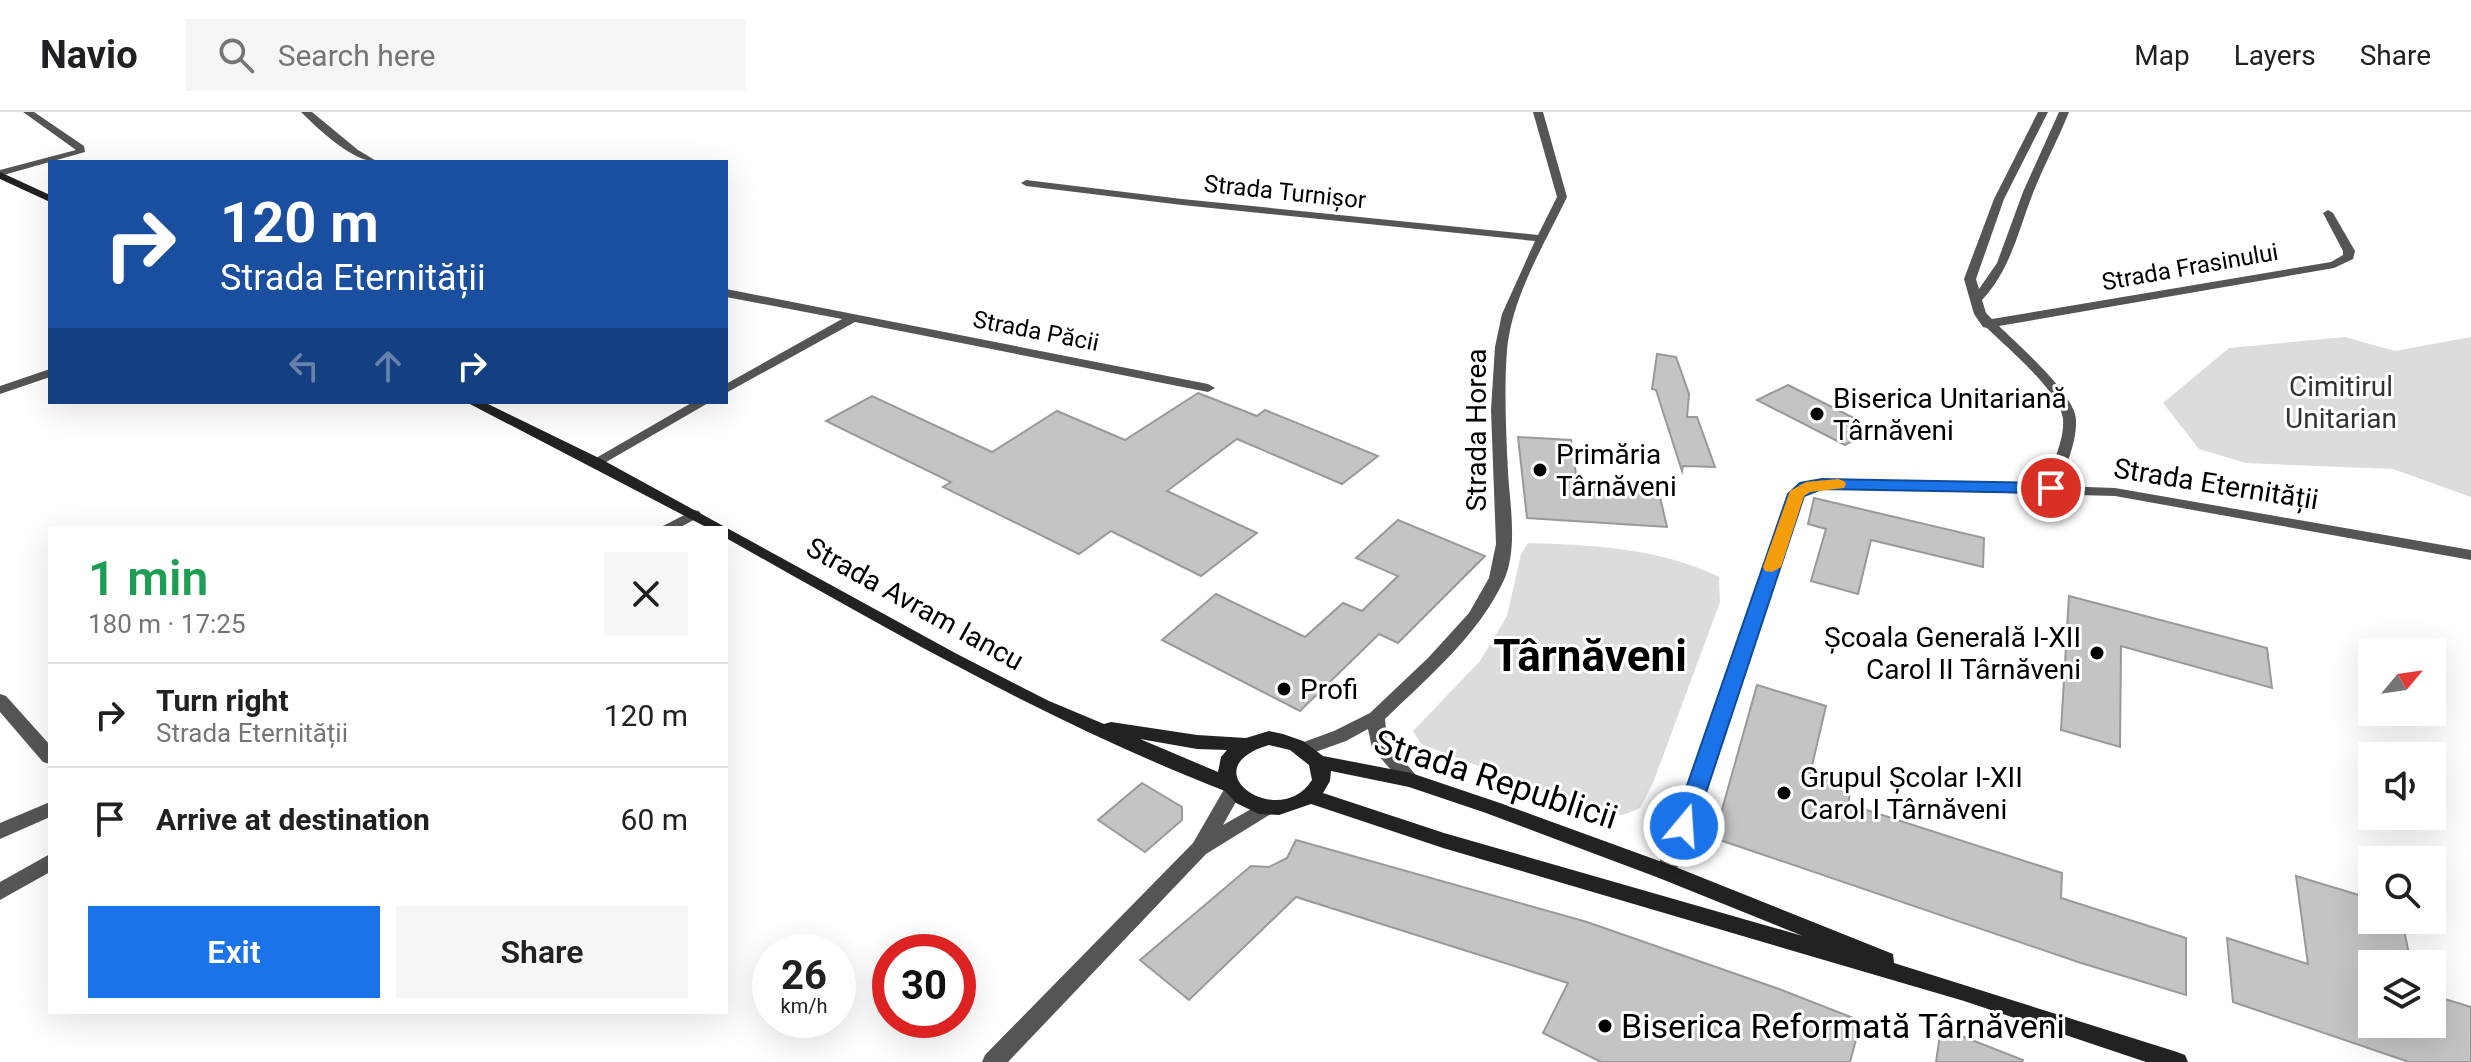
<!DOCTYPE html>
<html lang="en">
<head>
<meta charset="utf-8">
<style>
	body { margin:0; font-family:Roboto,sans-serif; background:#f6f6f6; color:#202124; height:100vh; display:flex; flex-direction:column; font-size:30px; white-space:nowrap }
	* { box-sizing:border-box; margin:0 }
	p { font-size:26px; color:#757577 }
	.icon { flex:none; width:44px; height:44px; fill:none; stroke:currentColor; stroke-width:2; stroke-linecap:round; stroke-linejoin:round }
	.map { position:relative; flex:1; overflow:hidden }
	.panel { position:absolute; left:48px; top:414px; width:680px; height:488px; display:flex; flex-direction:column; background:#fff; border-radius:0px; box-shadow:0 8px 32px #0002 }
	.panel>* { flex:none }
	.guide { position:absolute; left:48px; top:48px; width:680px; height:244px; border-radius:0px; box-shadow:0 8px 32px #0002; background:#1a4fa0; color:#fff; overflow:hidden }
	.needle { width:52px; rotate:61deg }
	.fabs { position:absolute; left:2358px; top:526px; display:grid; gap:16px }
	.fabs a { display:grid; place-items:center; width:88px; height:88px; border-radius:0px; background:#fff; box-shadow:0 8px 32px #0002; font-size:40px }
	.speed { position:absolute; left:752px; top:822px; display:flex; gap:16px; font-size:40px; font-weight:700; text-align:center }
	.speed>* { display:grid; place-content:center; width:104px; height:104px; border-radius:50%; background:#fff; box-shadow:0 8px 32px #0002; line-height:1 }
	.speed small { font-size:20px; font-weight:400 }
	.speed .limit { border:12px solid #d22; background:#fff; color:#111 }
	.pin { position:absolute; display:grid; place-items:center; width:68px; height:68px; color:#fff; margin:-34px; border:4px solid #fff; border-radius:50%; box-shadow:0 2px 8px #0007 }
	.me { position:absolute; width:88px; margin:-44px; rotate:18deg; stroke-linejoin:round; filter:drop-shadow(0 0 6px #0008) }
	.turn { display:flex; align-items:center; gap:28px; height:168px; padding:0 40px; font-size:36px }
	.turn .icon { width:104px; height:104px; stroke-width:2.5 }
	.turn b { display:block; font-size:56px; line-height:68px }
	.lanes { display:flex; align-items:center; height:76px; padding:0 40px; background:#0003; justify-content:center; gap:40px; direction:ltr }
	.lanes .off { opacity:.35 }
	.round { display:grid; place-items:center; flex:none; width:84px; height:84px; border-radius:0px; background:#f6f6f6 }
	.head { display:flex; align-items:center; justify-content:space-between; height:136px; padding:0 40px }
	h1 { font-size:48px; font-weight:600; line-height:60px; color:#1e9e55 }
	.primary-button { display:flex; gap:16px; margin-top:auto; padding:16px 40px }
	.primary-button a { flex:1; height:92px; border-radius:0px; background:#1a73e8; color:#fff; font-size:32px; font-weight:600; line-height:92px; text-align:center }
	.primary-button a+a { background:#f6f6f6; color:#202124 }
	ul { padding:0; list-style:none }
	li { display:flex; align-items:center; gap:24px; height:104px; padding:0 40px; border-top:2px solid #e0e0e0 }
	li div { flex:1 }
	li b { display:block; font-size:30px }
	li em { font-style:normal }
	header { display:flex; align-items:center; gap:48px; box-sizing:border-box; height:112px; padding:0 40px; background:#fff; border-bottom:2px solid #e0e0e0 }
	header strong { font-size:38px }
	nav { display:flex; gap:44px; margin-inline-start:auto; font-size:28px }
	.search { width:560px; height:72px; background:#f6f6f6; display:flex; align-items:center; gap:20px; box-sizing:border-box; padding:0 28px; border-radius:0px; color:#757577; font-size:30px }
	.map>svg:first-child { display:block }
	.green { fill:#dcdcdc }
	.building { fill:#c4c4c4; stroke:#999; stroke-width:2 }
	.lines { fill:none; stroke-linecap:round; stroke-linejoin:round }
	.minor { fill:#555; fill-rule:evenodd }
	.tertiary { fill:#555; fill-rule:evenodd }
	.secondary { fill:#222; fill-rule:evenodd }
	.route { fill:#1a73e8; stroke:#114b97; stroke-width:2 }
	.slow { fill:#f59e0b }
	.poi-dot { fill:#000; stroke:#fff; stroke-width:3 }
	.labels { text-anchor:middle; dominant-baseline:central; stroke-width:6; stroke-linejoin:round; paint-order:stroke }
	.far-street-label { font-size:24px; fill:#000; stroke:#fff }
	.park-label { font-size:28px; fill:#333; stroke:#fff }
	.poi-label { font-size:28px; fill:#000; stroke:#fff; text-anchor:start }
	.street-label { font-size:28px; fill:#000; stroke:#fff }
	.near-street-label { font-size:34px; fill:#000; stroke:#fff }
	.near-poi-label { font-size:34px; fill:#000; stroke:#fff; text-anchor:start }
	.town-label { font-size:44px; font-weight:bold; fill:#000; stroke:#fff }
</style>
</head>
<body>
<header>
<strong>Navio</strong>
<div class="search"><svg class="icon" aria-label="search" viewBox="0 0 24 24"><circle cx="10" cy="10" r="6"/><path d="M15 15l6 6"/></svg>Search here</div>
<nav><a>Map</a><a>Layers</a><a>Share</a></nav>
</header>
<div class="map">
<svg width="2471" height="950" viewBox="0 0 2471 950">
	<rect width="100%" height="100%" fill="#fff"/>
	<!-- green -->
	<g class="green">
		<polygon points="2345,225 2395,239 2471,225 2471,385 2393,357 2246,351 2199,337 2163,291 2229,236"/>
		<path d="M 1528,431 C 1593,433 1660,436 1719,465 L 1720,490 L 1653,671 L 1640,696 L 1623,703 L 1595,699 L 1421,632 L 1413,619 L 1480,549 L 1507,504 L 1521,442 Z"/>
	</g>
	<!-- building -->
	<g class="building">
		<polygon points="1657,242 1676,245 1689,282 1687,305 1697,305 1715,355 1683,354 1682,359 1656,278 1652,277"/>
		<polygon points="1788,273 1874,316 1845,333 1757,288"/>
		<polygon points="1198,281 1257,304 1265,298 1378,344 1342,372 1237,327 1167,379 1257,421 1201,464 1111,419 1079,442 943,375 951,370 826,309 872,284 992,340 1057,299 1125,328"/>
		<polygon points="1518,325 1571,328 1578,376 1659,381 1667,415 1527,406"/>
		<polygon points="1814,386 1984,426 1983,455 1871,428 1858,482 1811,469 1826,417 1808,412"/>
		<polygon points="1398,408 1485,444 1398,531 1379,522 1300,599 1162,528 1216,482 1305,525 1343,491 1362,499 1398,464 1356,446"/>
		<polygon points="2069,484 2267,536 2272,576 2121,534 2120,635 2061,618"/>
		<polygon points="1757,573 1826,594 1810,662 1851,675 1848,692 2062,761 2061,786 2186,826 2186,883 2081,851 1714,726"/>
		<polygon points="1142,671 1182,695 1182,708 1145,740 1098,708"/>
		<polygon points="1296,728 1587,810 1779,877 1861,909 1850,950 1601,950 1543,921 1568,871 1296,785 1189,888 1140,848 1251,754 1269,755 1287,746"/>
		<polygon points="2296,764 2372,787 2372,808 2402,808 2411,852 2372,852 2372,912 2432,912 2432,883 2471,895 2471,950 2409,950 2233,890 2227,826 2308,852"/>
		<polygon points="1941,916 2023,948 2022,950 1936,950"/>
	</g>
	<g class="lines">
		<!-- minor -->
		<g class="minor">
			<polygon points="23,0 34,0 84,34 85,40 0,64 0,58 76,38"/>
			<path d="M 301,0 L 312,0 L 358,38 L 378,50 C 353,50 319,18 301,0 Z"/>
			<path d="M 1533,0 L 1543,0 L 1567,85 C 1544,133 1512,184 1507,238 C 1504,278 1506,319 1508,360 C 1510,394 1518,436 1504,468 C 1478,524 1428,565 1385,607 L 1387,629 L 1420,668 L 1418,673 L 1411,675 L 1404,673 L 1372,636 L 1368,617 L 1346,629 L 1307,643 L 1301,641 L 1298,636 L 1301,631 L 1334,619 L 1370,601 L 1428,546 L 1469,501 L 1489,466 L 1496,432 L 1491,298 L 1495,235 L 1502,202 L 1535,129 L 1182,93 L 1026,74 L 1021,71 L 1026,68 L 1182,87 L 1538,123 L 1557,85 Z"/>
			<path d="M 2038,0 L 2048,0 L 2004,87 L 1976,167 L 1979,177 L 1997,151 L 2023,80 L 2059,0 L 2069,0 C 2058,28 2044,53 2033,81 C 2018,119 2011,157 1982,188 L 1986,201 L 1992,207 L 2331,150 L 2343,143 L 2343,139 L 2323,101 L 2328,98 L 2333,101 L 2355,139 L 2353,147 L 2334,156 L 1999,214 C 2017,232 2076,283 2076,308 C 2077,330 2066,353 2059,374 L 2115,376 L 2471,438 L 2471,448 L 2115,384 L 1822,376 L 1811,379 L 1803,384 L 1676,760 L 1673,766 L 1666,768 L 1659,766 L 1656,760 L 1791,379 L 1801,372 L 1822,368 L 2045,374 C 2051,354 2065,328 2063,307 C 2061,280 2006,235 1987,216 L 1983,215 L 1974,202 L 1964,167 L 1994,87 Z"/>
			<polygon points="726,177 1208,272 1215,276 1208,280 855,210 726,281 726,272 842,207 726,185"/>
			<polygon points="50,257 50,265 0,282 0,274"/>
			<polygon points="693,290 710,290 601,353 596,354 589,350"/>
			<polygon points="694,398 699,399 701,402 699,405 679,416 659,416"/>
			<polygon points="0,582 6,584 50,633 50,652 43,650 0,600"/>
			<polygon points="50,690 50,705 0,727 0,711"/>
			<polygon points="50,742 50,760 0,788 0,770"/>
		</g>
		<!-- tertiary -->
		<polygon class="tertiary" points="1233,672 1240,674 1242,679 1223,713 1267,688 1274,690 1277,695 1274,700 1206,742 1008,950 982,950 985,943 1193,731 1226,674"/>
		<!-- secondary -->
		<g class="secondary">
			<polygon points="0,60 50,83 50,90 0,67"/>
			<path d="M 466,290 L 484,290 L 601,347 L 957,542 L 1049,589 L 1104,612 L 1111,610 L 1197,623 L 1246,626 L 1269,619 L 1283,622 L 1303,629 L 1323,644 L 1411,661 L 1500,691 L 1673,754 L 1893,842 L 1894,851 L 2177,940 L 2185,943 L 2188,950 L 2146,950 L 1964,889 L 1443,736 L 1311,692 L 1279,703 L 1259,702 L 1236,691 L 1225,679 C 1050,611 889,518 726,426 L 726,416 L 708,416 ZM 1140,627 L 1197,637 L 1227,638 L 1221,645 L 1218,660 ZM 1269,633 L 1290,638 L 1309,653 L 1312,668 C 1279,720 1188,657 1269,633 ZM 1331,659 L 1409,675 L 1486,701 L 1659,766 L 1803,824 L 1444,721 L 1323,681 L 1330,669 Z"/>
		</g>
	</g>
	<!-- route -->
	<polygon class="route" points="1822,367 2051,371 2059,376 2051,381 1822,377 1804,384 1695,714 1692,720 1684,722 1676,720 1673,714 1788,382 1800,371"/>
	<!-- slow -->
	<polygon class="slow" points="1838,367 1844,369 1846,372 1844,376 1810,380 1804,384 1781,455 1772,460 1765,459 1763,455 1790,379 1806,370"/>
	<!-- markers -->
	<g class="poi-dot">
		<circle cx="1817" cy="302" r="8"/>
		<circle cx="1540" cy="358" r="8"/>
		<circle cx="2097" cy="541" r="8"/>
		<circle cx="1284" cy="577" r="8"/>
		<circle cx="1784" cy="681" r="8"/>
		<circle cx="1605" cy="914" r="8"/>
	</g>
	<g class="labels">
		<!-- far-street labels -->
		<g class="far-street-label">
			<text transform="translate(1285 80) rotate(6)">Strada Turnișor</text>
			<text transform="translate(2190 155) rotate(-10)">Strada Frasinului</text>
			<text transform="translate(1036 219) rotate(11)">Strada Păcii</text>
		</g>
		<!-- park labels -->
		<g class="park-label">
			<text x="2341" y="274">Cimitirul<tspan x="2341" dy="32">Unitarian</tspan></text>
		</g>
		<!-- poi labels -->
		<g class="poi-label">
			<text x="1833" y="286">Biserica Unitariană<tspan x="1833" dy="32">Târnăveni</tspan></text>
			<text x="1556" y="342">Primăria<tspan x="1556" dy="32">Târnăveni</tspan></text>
			<text x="2081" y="525" text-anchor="end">Școala Generală I-XII<tspan x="2081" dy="32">Carol II Târnăveni</tspan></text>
			<text x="1300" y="577">Profi</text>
			<text x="1800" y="665">Grupul Școlar I-XII<tspan x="1800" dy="32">Carol I Târnăveni</tspan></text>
		</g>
		<!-- street labels -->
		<g class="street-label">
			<text transform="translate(1476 318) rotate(-90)">Strada Horea</text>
			<text transform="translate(2216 372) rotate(9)">Strada Eternității</text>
			<text transform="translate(915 492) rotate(29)">Strada Avram Iancu</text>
		</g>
		<!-- near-street labels -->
		<g class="near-street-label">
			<text transform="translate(1496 667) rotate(18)">Strada Republicii</text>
		</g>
		<!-- near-poi labels -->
		<g class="near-poi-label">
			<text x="1621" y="914">Biserica Reformată Târnăveni</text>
		</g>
		<!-- town labels -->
		<g class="town-label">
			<text x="1590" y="544">Târnăveni</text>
		</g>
	</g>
</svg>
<div class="fabs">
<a><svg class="needle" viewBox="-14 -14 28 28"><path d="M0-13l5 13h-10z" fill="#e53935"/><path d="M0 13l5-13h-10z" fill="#757577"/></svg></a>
<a><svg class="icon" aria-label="sound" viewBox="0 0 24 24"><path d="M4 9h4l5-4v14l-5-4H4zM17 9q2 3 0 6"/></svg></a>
<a><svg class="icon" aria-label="search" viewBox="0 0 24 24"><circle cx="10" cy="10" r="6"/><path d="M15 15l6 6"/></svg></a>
<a><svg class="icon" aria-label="layers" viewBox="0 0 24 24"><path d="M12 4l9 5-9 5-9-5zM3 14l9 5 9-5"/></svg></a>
</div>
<div class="speed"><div>26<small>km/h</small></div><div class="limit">30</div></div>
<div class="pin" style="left:2051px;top:376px;background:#d93025"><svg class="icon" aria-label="arrive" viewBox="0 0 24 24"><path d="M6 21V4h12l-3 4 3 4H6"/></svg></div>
<svg class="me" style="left:1684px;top:714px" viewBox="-20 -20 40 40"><circle r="17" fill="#1a73e8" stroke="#fff" stroke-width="3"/><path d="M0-11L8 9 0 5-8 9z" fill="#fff"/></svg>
<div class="guide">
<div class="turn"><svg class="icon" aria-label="right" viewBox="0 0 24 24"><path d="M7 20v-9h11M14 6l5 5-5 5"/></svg><div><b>120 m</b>Strada Eternității</div></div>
<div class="lanes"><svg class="icon off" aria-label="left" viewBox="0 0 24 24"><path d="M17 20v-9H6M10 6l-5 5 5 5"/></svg><svg class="icon off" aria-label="ahead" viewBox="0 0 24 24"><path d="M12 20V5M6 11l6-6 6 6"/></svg><svg class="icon" aria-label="right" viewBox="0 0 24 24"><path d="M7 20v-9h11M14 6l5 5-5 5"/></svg></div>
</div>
<section class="panel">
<div class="head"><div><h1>1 min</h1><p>180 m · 17:25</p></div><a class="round"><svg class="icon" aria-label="close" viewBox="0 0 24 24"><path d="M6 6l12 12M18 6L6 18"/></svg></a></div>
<ul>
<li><svg class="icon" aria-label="right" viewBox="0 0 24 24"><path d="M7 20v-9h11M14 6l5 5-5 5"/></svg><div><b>Turn right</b><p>Strada Eternității</p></div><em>120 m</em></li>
<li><svg class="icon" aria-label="arrive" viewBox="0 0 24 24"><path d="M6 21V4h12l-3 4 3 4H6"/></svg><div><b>Arrive at destination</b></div><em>60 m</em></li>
</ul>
<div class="primary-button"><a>Exit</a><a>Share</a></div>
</section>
</div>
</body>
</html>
